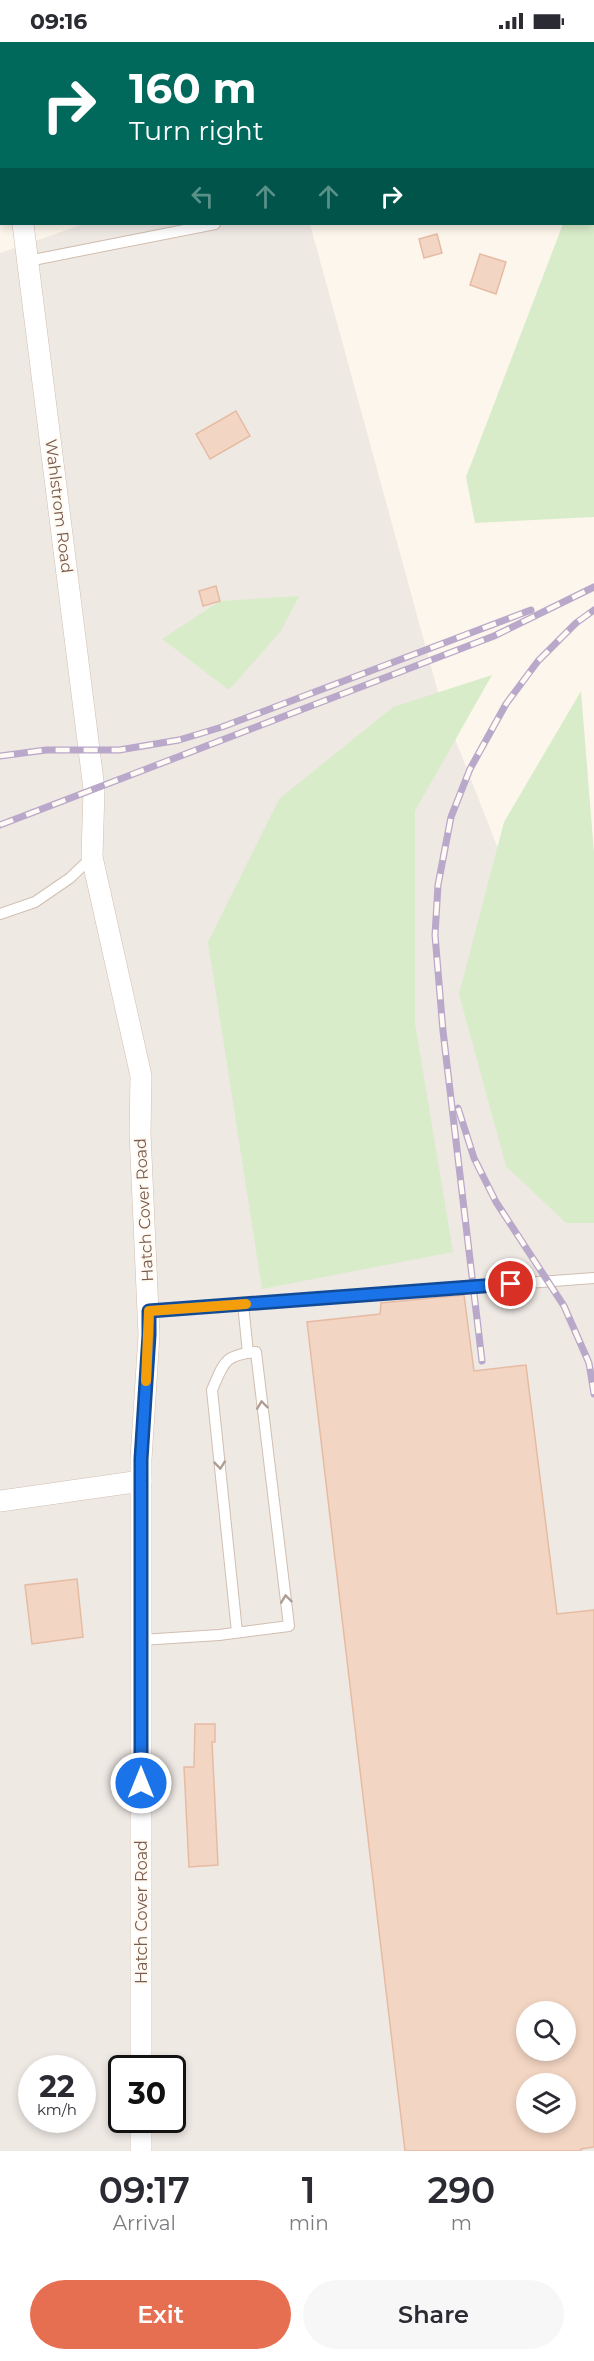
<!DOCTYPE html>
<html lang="en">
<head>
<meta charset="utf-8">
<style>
	body { margin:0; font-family:Montserrat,sans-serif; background:#f7f7f7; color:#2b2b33; height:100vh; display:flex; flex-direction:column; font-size:22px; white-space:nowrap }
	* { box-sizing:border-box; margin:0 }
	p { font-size:20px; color:#7c7c81 }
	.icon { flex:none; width:33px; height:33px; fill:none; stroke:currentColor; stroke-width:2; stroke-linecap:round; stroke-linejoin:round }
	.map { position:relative; height:2109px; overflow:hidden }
	.sheet { display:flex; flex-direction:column; background:#fff; flex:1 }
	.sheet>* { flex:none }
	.banner { position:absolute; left:0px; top:0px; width:594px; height:183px; box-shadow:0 3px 9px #0003; background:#00695c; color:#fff; overflow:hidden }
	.controls { position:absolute; left:516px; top:1959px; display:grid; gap:12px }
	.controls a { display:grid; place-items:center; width:60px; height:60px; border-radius:50%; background:#fff; box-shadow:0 3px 9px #0003; font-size:30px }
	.speed { position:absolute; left:18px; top:2013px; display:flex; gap:12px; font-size:30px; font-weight:700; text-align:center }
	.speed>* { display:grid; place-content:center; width:78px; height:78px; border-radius:50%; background:#fff; box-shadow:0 3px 9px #0003; line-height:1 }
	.speed small { font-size:15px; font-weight:400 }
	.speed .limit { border:3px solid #111; border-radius:9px; background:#fff; color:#111 }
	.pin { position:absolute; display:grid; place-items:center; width:51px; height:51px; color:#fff; margin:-26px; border:3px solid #fff; border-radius:50%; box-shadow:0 2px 6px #0007 }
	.me { position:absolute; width:66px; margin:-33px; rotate:0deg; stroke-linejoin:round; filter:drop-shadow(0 0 4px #0008) }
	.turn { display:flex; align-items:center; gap:21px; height:126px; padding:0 30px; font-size:27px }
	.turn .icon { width:78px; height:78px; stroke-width:2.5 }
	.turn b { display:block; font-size:42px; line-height:51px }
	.lanes { display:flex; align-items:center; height:57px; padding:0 30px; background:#0003; justify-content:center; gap:30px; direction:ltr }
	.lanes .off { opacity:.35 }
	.eta { display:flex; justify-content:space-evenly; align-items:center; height:102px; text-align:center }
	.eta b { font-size:36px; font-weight:600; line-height:42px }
	.action { display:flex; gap:12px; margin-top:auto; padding:12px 30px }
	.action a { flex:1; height:69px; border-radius:36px; background:#e76f51; color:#fff; font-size:24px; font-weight:600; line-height:69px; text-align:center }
	.action a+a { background:#f7f7f7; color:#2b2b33 }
	.status { display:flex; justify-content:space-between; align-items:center; height:42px; padding:0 30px; background:#fff; direction:ltr }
	.status svg { height:16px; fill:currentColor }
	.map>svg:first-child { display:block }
	.industrial { fill:#efe9e4; fill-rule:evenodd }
	.green { fill:#d8ecc9 }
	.building { fill:#f3d5c3; stroke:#e6bba3; stroke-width:1.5; fill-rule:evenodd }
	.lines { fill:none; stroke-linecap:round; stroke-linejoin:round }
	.service-casing { stroke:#d1beb0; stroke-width:12 }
	.minor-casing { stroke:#d1beb0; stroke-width:22 }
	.service { stroke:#fff; stroke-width:10 }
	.minor { stroke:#fff; stroke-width:21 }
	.rail-casing { stroke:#b9a8c9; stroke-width:7 }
	.rail { stroke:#fffaf3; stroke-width:4.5; stroke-dasharray:14; stroke-linecap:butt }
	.oneway { stroke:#af9d94 }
	.route-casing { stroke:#114b97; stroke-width:15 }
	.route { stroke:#1a73e8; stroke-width:10 }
	.slow { stroke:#f59e0b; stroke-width:10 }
	.labels { text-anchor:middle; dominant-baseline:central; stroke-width:4.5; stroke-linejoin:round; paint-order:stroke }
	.street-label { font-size:16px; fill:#7a5c4d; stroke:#fffaf3 }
</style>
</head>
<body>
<div class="status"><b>09:16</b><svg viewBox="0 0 49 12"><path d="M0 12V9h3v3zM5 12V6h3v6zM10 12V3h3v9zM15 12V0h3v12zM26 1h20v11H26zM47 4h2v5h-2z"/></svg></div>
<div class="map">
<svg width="594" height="2109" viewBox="0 0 594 2109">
	<rect width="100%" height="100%" fill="#fdf6ec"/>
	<!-- industrial -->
	<path class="industrial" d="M 84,182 L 310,182 L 441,661 L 580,1016 L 594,1041 L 594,2109 L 0,2109 L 0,211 ZM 526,1970 L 566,1970 L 566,2008 L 526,2008 ZM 32,2026 L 82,2026 L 82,2078 L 32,2078 ZM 122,2026 L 172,2026 L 172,2078 L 122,2078 ZM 526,2042 L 566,2042 L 566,2080 L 526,2080 Z"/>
	<!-- green -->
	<g class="green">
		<polygon points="101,0 418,0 412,2"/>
		<polygon points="594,107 594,475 475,481 466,435 563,182 592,182"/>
		<polygon points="299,554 281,589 229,648 162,597 220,559"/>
		<polygon points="492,633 415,769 415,981 453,1210 262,1247 208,900 279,757 393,665"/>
		<polygon points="581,649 594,811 594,1181 566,1181 506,1124 459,952 504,780"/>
	</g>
	<!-- building -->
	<g class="building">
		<polygon points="437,192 442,211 424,216 419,197"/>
		<polygon points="480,212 506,220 496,252 470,243"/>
		<polygon points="236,369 250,394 210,417 196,392"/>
		<polygon points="216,544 220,559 203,564 199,549"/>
		<path d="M 464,1253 L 474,1329 L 526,1323 L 557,1572 L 594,1568 L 594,2105 L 581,2107 L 581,2109 L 405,2109 L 307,1280 L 380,1272 L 381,1261 ZM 526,1970 L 566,1970 L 566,2008 L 526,2008 ZM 526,2042 L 566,2042 L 566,2080 L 526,2080 Z"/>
		<polygon points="77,1537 83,1595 32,1602 25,1543"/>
		<polygon points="195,1682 215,1682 215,1700 212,1700 218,1823 189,1825 184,1725 194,1725"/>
	</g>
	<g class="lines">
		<!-- service casing -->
		<g class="service-casing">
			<g id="service">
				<polyline points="0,165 2,161"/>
				<polyline points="28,219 215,182"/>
				<polyline points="0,872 35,860 70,836 92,815"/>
				<polyline points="243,1262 248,1311"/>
				<polyline points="149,1269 594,1236"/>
				<path d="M 141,1598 L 219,1593 L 289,1584 L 256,1310 C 224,1313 224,1320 212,1348 L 237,1590"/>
			</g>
		</g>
		<!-- minor casing -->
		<g class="minor-casing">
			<g id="minor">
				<polyline points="0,12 2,22"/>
				<polyline points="23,182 94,747 92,815 141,1034 140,1091 149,1293 141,1417 141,2026"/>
				<polyline points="0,1459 141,1439"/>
				<polyline points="141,2109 141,2078"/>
			</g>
		</g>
		<!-- service -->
		<use href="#service" class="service"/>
		<!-- minor -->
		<use href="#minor" class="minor"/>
		<!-- rail casing -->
		<g class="rail-casing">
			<g id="rail">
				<polyline points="0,714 46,708 119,708 179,698 222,685 531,568"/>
				<polyline points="0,783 494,594 594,545"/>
				<polyline points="458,1066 474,1116 496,1160 564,1264 589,1321 594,1352"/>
				<polyline points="482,1319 443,989 435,893 438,843 451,775 470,727 506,662 538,619 576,581 594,568"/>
			</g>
		</g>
		<!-- rail -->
		<use href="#rail" class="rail"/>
	</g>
	<!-- one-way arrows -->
	<defs><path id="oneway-chevron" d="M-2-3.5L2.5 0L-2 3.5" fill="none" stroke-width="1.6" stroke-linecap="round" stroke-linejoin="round" transform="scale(1.5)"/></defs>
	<g class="oneway">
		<use href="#oneway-chevron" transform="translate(262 1363) rotate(-97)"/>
		<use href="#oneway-chevron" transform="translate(220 1423) rotate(84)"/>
		<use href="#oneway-chevron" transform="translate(286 1557) rotate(-97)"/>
	</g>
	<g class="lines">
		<!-- route casing -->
		<g class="route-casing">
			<polyline id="route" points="141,1741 141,1417 149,1293 149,1269 511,1242"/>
		</g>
		<!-- route -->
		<use href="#route" class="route"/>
		<!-- slow -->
		<polyline class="slow" points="146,1339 149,1269 246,1262"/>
	</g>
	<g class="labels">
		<!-- street labels -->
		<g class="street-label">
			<text transform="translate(59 464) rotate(83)">Wahlstrom Road</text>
			<text transform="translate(144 1168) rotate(-93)">Hatch Cover Road</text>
			<text transform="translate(141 1870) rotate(-90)">Hatch Cover Road</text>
		</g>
	</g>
</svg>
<div class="controls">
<a><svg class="icon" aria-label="search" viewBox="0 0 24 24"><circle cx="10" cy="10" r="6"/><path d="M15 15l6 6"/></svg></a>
<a><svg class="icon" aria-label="layers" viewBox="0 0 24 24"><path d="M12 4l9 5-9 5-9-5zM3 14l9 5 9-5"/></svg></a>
</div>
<div class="speed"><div>22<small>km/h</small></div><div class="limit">30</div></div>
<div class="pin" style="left:511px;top:1242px;background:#d93025"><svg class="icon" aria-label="arrive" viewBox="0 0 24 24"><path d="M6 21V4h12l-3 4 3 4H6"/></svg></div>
<svg class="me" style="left:141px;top:1741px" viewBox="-20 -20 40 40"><circle r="17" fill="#1a73e8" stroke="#fff" stroke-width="3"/><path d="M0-11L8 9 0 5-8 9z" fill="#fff"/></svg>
<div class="banner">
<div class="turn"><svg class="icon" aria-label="right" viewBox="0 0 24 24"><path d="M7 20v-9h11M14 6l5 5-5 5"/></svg><div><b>160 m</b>Turn right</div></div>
<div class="lanes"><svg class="icon off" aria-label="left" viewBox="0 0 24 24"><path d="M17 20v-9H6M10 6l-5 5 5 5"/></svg><svg class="icon off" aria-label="ahead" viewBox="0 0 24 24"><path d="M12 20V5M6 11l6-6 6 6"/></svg><svg class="icon off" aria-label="ahead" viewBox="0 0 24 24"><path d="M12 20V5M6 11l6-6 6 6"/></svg><svg class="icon" aria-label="right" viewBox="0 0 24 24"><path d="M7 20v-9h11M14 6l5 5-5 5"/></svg></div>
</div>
</div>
<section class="sheet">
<div class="eta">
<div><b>09:17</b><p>Arrival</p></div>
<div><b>1</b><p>min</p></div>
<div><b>290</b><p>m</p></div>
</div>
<div class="action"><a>Exit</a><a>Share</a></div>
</section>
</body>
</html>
